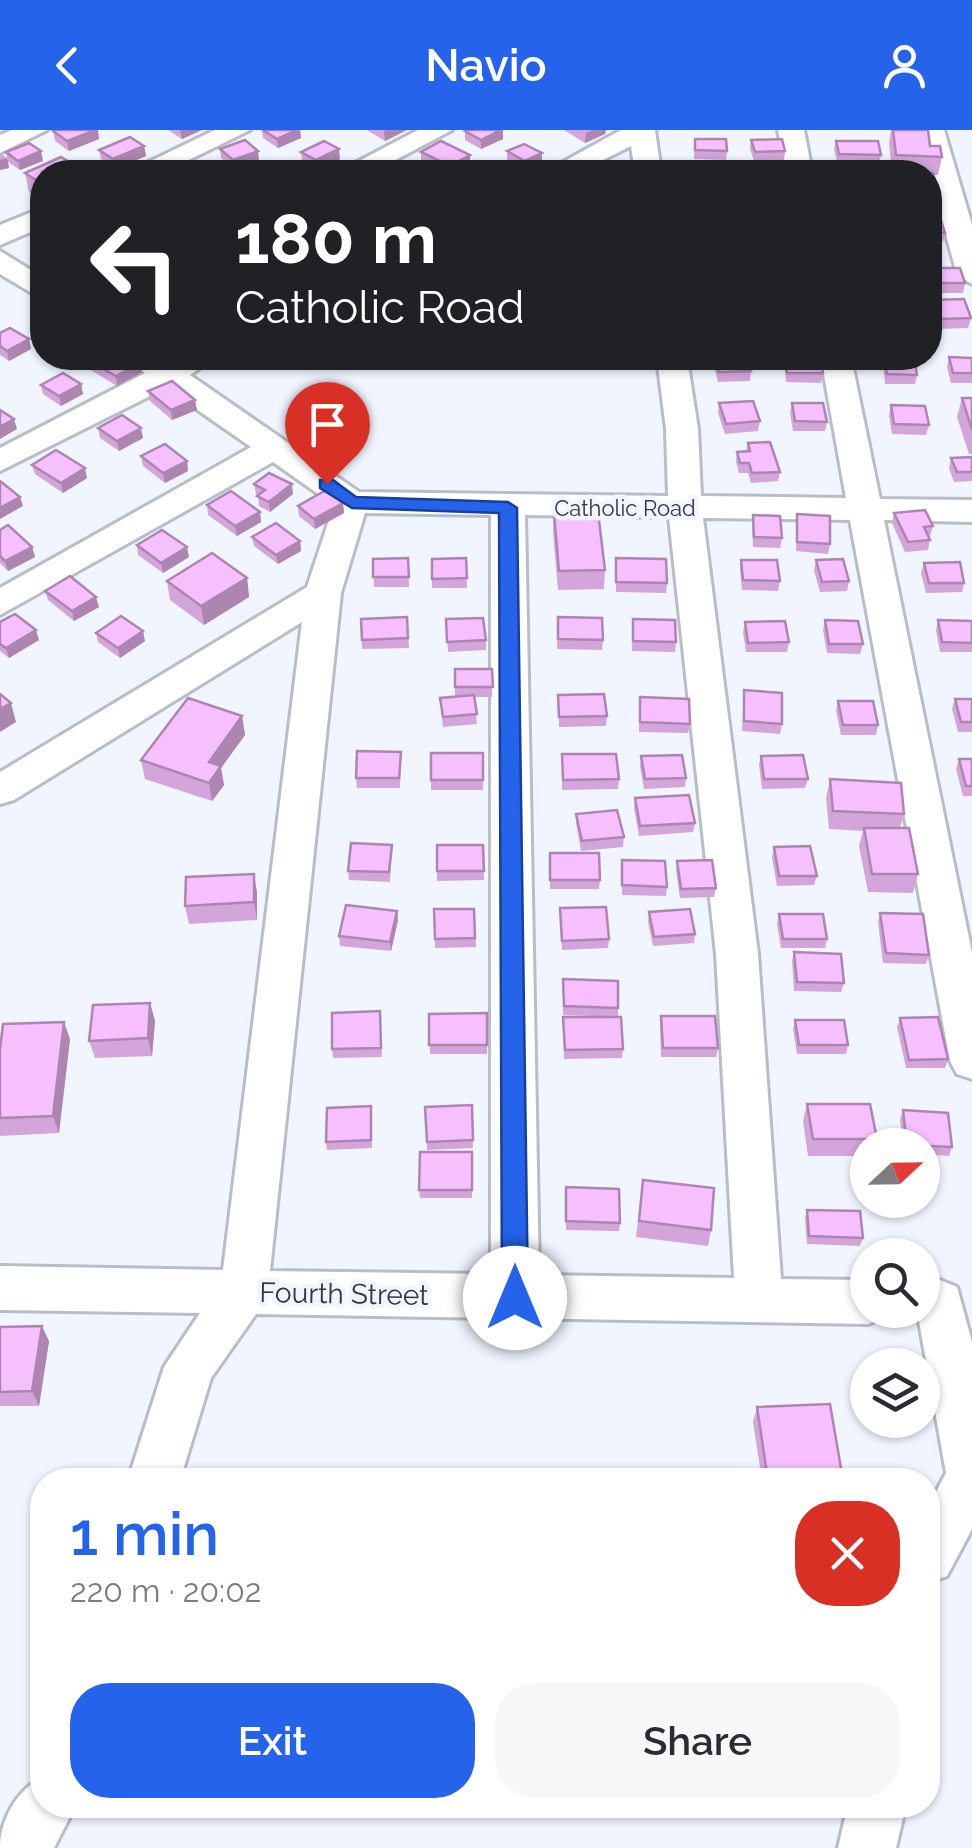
<!DOCTYPE html>
<html lang="en">
<head>
<meta charset="utf-8">
<style>
	body { margin:0; font-family:Raleway,sans-serif; background:#f7f7f7; color:#2b2b33; height:100vh; display:flex; flex-direction:column; font-size:38px; white-space:nowrap }
	* { box-sizing:border-box; margin:0 }
	p { font-size:32px; color:#7c7c81 }
	.icon { flex:none; width:55px; height:55px; fill:none; stroke:currentColor; stroke-width:2; stroke-linecap:round; stroke-linejoin:round }
	.map { position:relative; flex:1; overflow:hidden }
	.sheet { position:absolute; left:30px; top:1338px; width:910px; height:350px; display:flex; flex-direction:column; background:#fff; border-radius:40px; box-shadow:0 2px 8px #0004 }
	.sheet>* { flex:none }
	.banner { position:absolute; left:30px; top:30px; width:912px; height:210px; border-radius:40px; box-shadow:0 2px 8px #0004; background:#202124; color:#fff; overflow:hidden }
	.needle { width:65px; rotate:68deg }
	.controls { position:absolute; left:850px; top:998px; display:grid; gap:20px }
	.controls a { display:grid; place-items:center; width:90px; height:90px; border-radius:50%; background:#fff; box-shadow:0 2px 8px #0004; font-size:50px }
	.pin { position:absolute; display:grid; place-items:center; width:85px; height:85px; color:#fff; margin:-102px -42px; border-radius:50% 50% 50% 0; rotate:-45deg; box-shadow:0 0 10px #0007 }
	.pin .icon { rotate:45deg }
	.me { position:absolute; width:110px; margin:-55px; rotate:0deg; stroke-linejoin:round; filter:drop-shadow(0 0 8px #0008) }
	.turn { display:flex; align-items:center; gap:35px; height:210px; padding:0 40px; font-size:45px }
	.turn .icon { width:130px; height:130px; stroke-width:2.5 }
	.turn b { display:block; font-size:70px; line-height:85px }
	.round { display:grid; place-items:center; flex:none; width:105px; height:105px; border-radius:40px; background:#f7f7f7 }
	.overview { display:flex; align-items:center; justify-content:space-between; height:170px; padding:0 40px }
	h1 { font-size:60px; font-weight:600; line-height:75px; color:#2563eb }
	.action { display:flex; gap:20px; margin-top:auto; padding:20px 40px }
	.action a { flex:1; height:115px; border-radius:40px; background:#2563eb; color:#fff; font-size:40px; font-weight:600; line-height:115px; text-align:center }
	.action a+a { background:#f7f7f7; color:#2b2b33 }
	header { display:flex; justify-content:space-between; align-items:center; height:130px; padding:0 40px; background:#2563eb; color:#fff; font-size:45px; font-weight:600 }
	.map>svg:first-child { display:block }
	.lines { fill:none; stroke-linecap:round; stroke-linejoin:round }
	.street-casing { stroke:#b9bdc6; stroke-width:6 }
	.street { fill:#fff; fill-rule:evenodd }
	.wall { fill:#d3a5da }
	.shaded-wall { fill:#ac86b1 }
	.building { fill:#f5c0fd; stroke:#ac86b1; stroke-width:2.5 }
	.route { fill:#2563eb; stroke:#184099; stroke-width:2.5 }
	.labels { text-anchor:middle; dominant-baseline:central; stroke-width:9; stroke-linejoin:round; paint-order:stroke }
	.far-street-label { font-size:22px; fill:#35373b; stroke:#f1f5ff }
	.street-label { font-size:28px; fill:#35373b; stroke:#f1f5ff }
</style>
</head>
<body>
<header><svg class="icon" aria-label="back" viewBox="0 0 24 24"><path d="M15 5l-7 7 7 7"/></svg>Navio<svg class="icon" aria-label="person" viewBox="0 0 24 24"><circle cx="12" cy="8" r="4"/><path d="M4 21q1-7 8-7t8 7"/></svg></header>
<div class="map">
<svg width="972" height="1718" viewBox="0 0 972 1718">
	<rect width="100%" height="100%" fill="#f1f5ff"/>
	<g class="lines">
		<!-- street casing -->
		<g class="street-casing">
			<g id="street">
				<polygon points="12,0 47,0 0,23 0,5"/>
				<polygon points="215,0 250,0 164,42 128,42"/>
				<polygon points="418,0 452,0 373,42 338,42"/>
				<polygon points="621,0 655,0 661,42 635,42 631,16 579,42 545,42"/>
				<polygon points="778,0 804,0 812,42 786,42"/>
				<polygon points="918,0 944,0 972,95 972,154 957,145"/>
				<polygon points="42,78 42,97 0,115 0,95"/>
				<polygon points="0,121 42,147 42,169 0,144"/>
				<path d="M 129,228 L 214,228 L 190,245 L 359,362 L 668,366 L 666,299 L 657,228 L 687,228 L 698,299 L 701,366 L 846,368 L 821,228 L 851,228 L 880,369 L 972,370 L 972,392 L 884,390 L 972,823 L 972,949 L 957,944 L 950,931 L 850,390 L 703,388 L 758,824 L 781,1149 L 868,1150 L 868,1180 L 888,1180 L 885,1187 L 868,1194 L 256,1184 L 211,1248 L 180,1350 L 128,1350 L 164,1237 L 200,1183 L 0,1180 L 0,1136 L 223,1140 L 302,492 L 14,670 L 0,674 L 0,642 L 307,457 L 334,375 L 273,332 L 0,485 L 0,458 L 251,317 L 166,258 L 0,341 L 0,318 L 145,243 ZM 365,383 L 491,385 L 491,1144 L 270,1141 L 341,463 ZM 525,385 L 669,387 L 716,824 L 734,1148 L 539,1145 Z"/>
				<polygon points="940,1150 957,1157 972,1212 972,1399 947,1446 928,1453 928,1377 946,1343 917,1180 922,1180 923,1157"/>
				<path d="M 42,1648 L 42,1675 L 76,1675 L 54,1718 L 0,1718 C 0,1691 17,1659 42,1648 Z"/>
				<polygon points="848,1675 906,1675 896,1718 838,1718"/>
			</g>
		</g>
		<!-- street -->
		<use href="#street" class="street"/>
	</g>
	<!-- wall -->
	<g class="wall">
		<polygon points="168,0 202,0 182,9"/>
		<polygon points="262,0 300,0 301,8 278,18 263,8"/>
		<polygon points="367,0 407,0 385,11"/>
		<polygon points="467,0 503,0 503,9 481,19 465,10 465,1"/>
		<polygon points="564,0 606,0 605,4 585,13"/>
		<polygon points="891,0 928,0 930,16 942,27 938,45 933,45 938,72 936,82 930,82 930,42 892,42 889,13"/>
		<polygon points="53,1 99,9 69,21 55,11"/>
		<polygon points="695,9 727,21 726,30 694,29"/>
		<polygon points="751,10 785,21 784,30 754,31 750,19"/>
		<polygon points="836,11 881,25 879,34 838,34 834,20"/>
		<polygon points="144,16 146,26 115,39 101,29 99,20"/>
		<polygon points="220,19 259,30 234,39 221,28"/>
		<polygon points="41,21 43,31 20,40 8,32 9,38 0,40 0,23 7,28 6,22"/>
		<polygon points="507,21 542,33 525,41 507,31"/>
		<polygon points="301,22 340,29 317,40 302,31"/>
		<polygon points="421,22 470,25 470,35 456,42 443,42 421,32"/>
		<polygon points="83,40 83,42 42,42 42,70 29,62 25,43"/>
		<polygon points="930,88 945,103 943,112 930,112"/>
		<polygon points="930,138 965,153 963,163 930,163"/>
		<polygon points="933,170 971,188 968,198 938,199 931,180"/>
		<polygon points="0,203 31,219 9,231 0,225"/>
		<polygon points="949,227 972,228 972,253 951,253 947,237"/>
		<polygon points="83,228 132,228 142,242 117,256 84,236"/>
		<polygon points="592,228 629,228 629,231 592,232"/>
		<polygon points="715,228 751,241 750,251 718,252 714,236"/>
		<polygon points="778,228 820,228 823,243 821,253 786,252 784,232 780,233"/>
		<polygon points="871,228 928,228 926,233 915,233 917,245 915,254 885,254 883,233 873,233"/>
		<polygon points="81,254 83,264 61,276 43,264 41,255"/>
		<polygon points="148,261 195,270 197,280 172,290 150,271"/>
		<polygon points="962,268 972,268 972,324 969,324 957,287"/>
		<polygon points="719,273 760,291 758,301 725,304 718,283"/>
		<polygon points="792,273 827,292 825,301 793,301 790,283"/>
		<polygon points="891,275 929,295 926,305 892,304 889,285"/>
		<polygon points="98,298 143,308 119,321 100,308"/>
		<polygon points="748,313 780,342 778,351 751,353 748,343 739,343 736,332 737,322 746,321"/>
		<polygon points="141,326 187,331 188,341 165,353 143,336"/>
		<polygon points="972,327 972,351 954,352 949,338 951,328"/>
		<polygon points="32,335 87,348 63,363 35,344"/>
		<polygon points="254,354 293,364 270,382 259,376 258,366 256,364"/>
		<polygon points="343,373 344,383 315,399 299,386 298,376"/>
		<polygon points="207,375 260,382 261,392 237,406 208,385"/>
		<polygon points="554,383 605,440 604,459 558,460 553,402"/>
		<polygon points="894,383 933,396 930,406 928,406 930,410 928,420 905,422 892,393"/>
		<polygon points="797,384 830,414 828,424 796,421"/>
		<polygon points="753,385 782,408 780,418 753,417 752,394"/>
		<polygon points="0,400 32,417 35,427 8,441 0,433"/>
		<polygon points="252,407 300,411 301,421 278,434 254,416"/>
		<polygon points="137,415 189,427 163,443 138,425"/>
		<polygon points="408,428 409,457 374,457 373,429"/>
		<polygon points="466,428 467,458 432,458 432,429"/>
		<polygon points="616,428 667,453 666,463 616,462"/>
		<polygon points="741,430 780,451 778,461 742,460 740,439"/>
		<polygon points="816,430 849,451 847,461 820,462 814,440"/>
		<polygon points="924,433 964,453 962,462 926,463 921,443"/>
		<polygon points="247,448 249,467 204,495 170,470 167,451"/>
		<polygon points="45,461 99,477 74,491 48,470"/>
		<polygon points="407,487 409,518 362,519 361,489"/>
		<polygon points="558,487 603,510 602,520 557,519"/>
		<polygon points="446,489 486,510 486,520 448,522"/>
		<polygon points="633,489 676,512 675,522 632,521"/>
		<polygon points="825,490 863,514 860,524 827,523 823,500"/>
		<polygon points="938,490 972,491 972,522 940,522 936,500"/>
		<polygon points="0,492 39,510 9,528 0,521"/>
		<polygon points="745,492 789,512 787,522 746,522 743,502"/>
		<polygon points="96,503 145,511 120,528 98,512"/>
		<polygon points="455,539 492,539 492,567 474,567 477,594 443,597 440,568 455,566"/>
		<polygon points="744,560 782,594 780,604 742,601"/>
		<polygon points="558,565 607,586 606,596 559,597"/>
		<polygon points="640,567 690,594 688,603 639,602"/>
		<polygon points="955,569 972,569 972,602 958,602 952,579"/>
		<polygon points="838,571 878,595 876,605 841,605 836,580"/>
		<polygon points="242,586 245,605 221,638 224,655 212,671 145,649 141,630"/>
		<rect x="431" y="623" width="52" height="37"/>
		<polygon points="562,624 619,649 618,659 562,660"/>
		<polygon points="641,626 686,648 685,657 644,659 640,636"/>
		<polygon points="761,626 808,649 805,658 762,659 759,635"/>
		<polygon points="959,629 972,629 972,666 963,666 956,639"/>
		<polygon points="401,631 400,658 357,658 356,648"/>
		<polygon points="830,649 904,684 900,698 918,744 913,763 868,762 859,716 863,701 829,699 826,668"/>
		<polygon points="635,668 695,693 693,702 639,706 634,678"/>
		<polygon points="576,684 624,707 623,717 581,721 576,693"/>
		<polygon points="392,715 390,752 349,750 348,741"/>
		<polygon points="437,715 483,715 484,750 437,751"/>
		<polygon points="774,717 817,746 814,755 777,756 772,727"/>
		<polygon points="550,723 600,750 599,759 550,759"/>
		<polygon points="622,730 667,757 666,766 622,765"/>
		<polygon points="677,731 716,758 714,767 680,768 676,740"/>
		<polygon points="257,762 257,790 189,794 185,776"/>
		<polygon points="434,779 474,779 476,817 435,818"/>
		<polygon points="560,779 609,809 608,818 562,820"/>
		<polygon points="397,781 398,790 391,821 340,816 339,806"/>
		<polygon points="649,782 695,804 694,813 653,816 648,792"/>
		<polygon points="880,783 929,825 926,834 883,833 878,792"/>
		<polygon points="779,784 827,809 825,818 781,818 777,794"/>
		<polygon points="794,822 844,853 841,862 794,861 792,831"/>
		<polygon points="563,849 618,878 618,887 563,885"/>
		<polygon points="150,873 155,891 152,926 95,928 89,911"/>
		<polygon points="380,881 382,927 333,928 332,919"/>
		<polygon points="487,883 487,924 430,924 429,884"/>
		<polygon points="661,886 718,918 716,927 661,927 660,895"/>
		<polygon points="563,887 623,919 622,928 564,929"/>
		<polygon points="900,888 948,929 945,938 906,938 897,897"/>
		<polygon points="795,890 848,915 846,924 797,924 793,899"/>
		<polygon points="70,909 59,1003 0,1006 0,919"/>
		<polygon points="807,974 877,1009 875,1015 868,1015 868,1026 808,1026 803,991"/>
		<polygon points="472,975 473,1018 427,1020 425,977"/>
		<polygon points="371,976 372,1018 327,1020 326,1012"/>
		<polygon points="903,980 952,1017 949,1026 922,1024 922,1015 903,1015 900,989"/>
		<polygon points="472,1022 472,1068 420,1068 419,1060"/>
		<polygon points="643,1050 711,1100 708,1116 636,1107"/>
		<polygon points="566,1057 620,1093 619,1101 566,1100"/>
		<polygon points="807,1080 863,1108 860,1116 807,1114 805,1088"/>
		<polygon points="0,1197 49,1211 39,1276 0,1276"/>
		<polygon points="757,1277 843,1350 762,1350 753,1292"/>
	</g>
	<!-- shaded-wall -->
	<g class="shaded-wall">
		<polygon points="96,0 98,0 99,9 69,21 67,11"/>
		<polygon points="180,0 202,0 182,9"/>
		<polygon points="297,0 300,0 301,8 278,18 277,9"/>
		<polygon points="387,0 407,0 385,11 384,1"/>
		<polygon points="501,0 503,0 503,9 481,19 481,10"/>
		<polygon points="593,0 606,0 605,4 585,13 586,3"/>
		<polygon points="144,16 146,26 115,39 113,29"/>
		<polygon points="339,19 340,29 317,40 316,30"/>
		<polygon points="41,21 43,31 20,40 18,31"/>
		<polygon points="258,21 259,30 234,39 233,30"/>
		<polygon points="542,23 542,33 525,41 525,31"/>
		<polygon points="470,25 470,35 456,42 450,42 450,36"/>
		<polygon points="7,28 9,38 0,40 0,30"/>
		<polygon points="29,209 31,219 9,231 7,221"/>
		<polygon points="140,233 142,242 117,256 116,246"/>
		<polygon points="81,254 83,264 61,276 59,266"/>
		<polygon points="195,270 197,280 172,290 171,280"/>
		<polygon points="14,289 17,299 0,309 0,297"/>
		<polygon points="141,298 143,308 119,321 117,311"/>
		<polygon points="187,331 188,341 165,353 163,343"/>
		<polygon points="85,338 87,348 63,363 61,353"/>
		<polygon points="292,354 293,364 270,382 269,372"/>
		<polygon points="20,367 23,376 0,389 0,378"/>
		<polygon points="343,373 344,383 315,399 314,389"/>
		<polygon points="260,382 261,392 237,406 235,396"/>
		<polygon points="300,411 301,421 278,434 276,425"/>
		<polygon points="32,417 35,427 8,441 5,431"/>
		<polygon points="187,417 189,427 163,443 161,433"/>
		<polygon points="247,448 249,467 204,495 201,476"/>
		<polygon points="96,467 99,477 74,491 72,481"/>
		<polygon points="36,500 39,510 9,528 6,518"/>
		<polygon points="143,501 145,511 120,528 118,518"/>
		<polygon points="11,573 16,592 0,602 0,579"/>
		<polygon points="242,586 245,605 221,638 224,655 212,671 209,653 209,632"/>
		<polygon points="254,744 257,762 257,790 254,772"/>
		<polygon points="397,781 398,790 391,821 390,812"/>
		<polygon points="150,873 155,891 152,926 148,908"/>
		<polygon points="64,892 70,909 59,1003 53,986"/>
		<polygon points="42,1196 49,1211 39,1276 32,1261"/>
	</g>
	<!-- building -->
	<g class="building">
		<polygon points="56,0 96,0 67,11 53,1"/>
		<polygon points="263,0 297,0 277,9"/>
		<polygon points="467,0 501,0 481,10 465,1"/>
		<polygon points="893,0 928,0 930,16 940,16 942,27 896,25"/>
		<polygon points="130,7 144,16 113,29 99,20"/>
		<polygon points="695,9 726,9 727,21 695,20"/>
		<polygon points="782,9 785,21 755,22 751,10"/>
		<polygon points="245,10 258,21 233,30 220,19"/>
		<polygon points="324,11 339,19 316,30 301,22"/>
		<polygon points="441,11 470,25 450,36 421,22"/>
		<polygon points="836,11 878,11 881,25 839,24"/>
		<polygon points="29,13 41,21 18,31 6,22"/>
		<polygon points="524,14 542,23 525,31 507,21"/>
		<polygon points="61,27 83,40 77,42 42,42 42,54 25,43"/>
		<polygon points="278,32 293,41 290,42 256,42"/>
		<polygon points="485,35 497,42 467,42"/>
		<polygon points="727,37 728,42 684,42 683,38"/>
		<polygon points="930,43 933,43 936,54 930,54"/>
		<polygon points="930,57 934,57 938,72 930,72"/>
		<polygon points="930,88 940,88 945,103 930,102"/>
		<polygon points="930,138 960,138 965,153 930,153"/>
		<polygon points="964,169 971,188 940,189 933,170"/>
		<polygon points="10,198 29,209 7,221 0,216 0,203"/>
		<polygon points="949,227 972,228 972,243 953,243"/>
		<polygon points="85,228 132,228 140,233 116,246"/>
		<polygon points="715,228 748,228 751,241 719,242"/>
		<polygon points="785,228 820,228 823,243 787,243"/>
		<polygon points="884,228 914,228 917,245 887,244"/>
		<polygon points="63,243 81,254 59,266 41,255"/>
		<polygon points="172,251 195,270 171,280 148,261"/>
		<polygon points="962,268 972,268 972,300"/>
		<polygon points="753,271 760,291 726,294 719,273"/>
		<polygon points="792,273 823,273 827,292 795,291"/>
		<polygon points="891,275 925,276 929,295 894,294"/>
		<polygon points="0,280 14,289 0,297"/>
		<polygon points="122,285 141,298 117,311 98,298"/>
		<polygon points="770,312 780,342 752,343 749,333 740,333 737,322 750,321 748,313"/>
		<polygon points="165,314 187,331 163,343 141,326"/>
		<polygon points="56,320 85,338 61,353 32,335"/>
		<polygon points="972,327 972,342 957,342 951,328"/>
		<polygon points="269,343 292,354 269,372 257,366 265,360 254,354"/>
		<polygon points="0,351 20,367 0,378"/>
		<polygon points="326,360 343,373 314,389 298,376"/>
		<polygon points="231,361 260,382 235,396 207,375"/>
		<polygon points="925,380 933,396 924,397 930,410 908,412 894,383"/>
		<polygon points="598,382 605,440 559,441 554,383"/>
		<polygon points="797,384 830,386 830,414 797,412"/>
		<polygon points="753,385 780,386 782,408 754,407"/>
		<polygon points="276,393 300,411 276,425 252,407"/>
		<polygon points="8,395 32,417 5,431 0,426 0,400"/>
		<polygon points="162,400 187,417 161,433 137,415"/>
		<polygon points="212,423 247,448 201,476 167,451"/>
		<polygon points="408,428 409,447 373,447 373,429"/>
		<polygon points="466,428 467,448 432,449 432,429"/>
		<polygon points="616,428 666,429 667,453 616,452"/>
		<polygon points="843,429 849,451 822,452 816,430"/>
		<polygon points="741,430 777,430 780,451 743,450"/>
		<polygon points="960,432 964,453 929,453 924,433"/>
		<polygon points="70,446 96,467 72,481 45,461"/>
		<polygon points="15,484 36,500 6,518 0,514 0,492"/>
		<polygon points="121,486 143,501 118,518 96,503"/>
		<polygon points="407,487 408,508 362,510 361,489"/>
		<polygon points="558,487 602,488 603,510 558,509"/>
		<polygon points="483,488 486,510 447,512 446,489"/>
		<polygon points="633,489 675,490 676,512 633,511"/>
		<polygon points="825,490 858,491 863,514 829,514"/>
		<polygon points="938,490 972,491 972,513 942,512"/>
		<polygon points="785,491 789,512 748,513 745,492"/>
		<polygon points="455,539 492,539 493,557 455,557"/>
		<polygon points="744,560 782,563 782,594 744,591"/>
		<polygon points="0,564 11,573 0,579"/>
		<polygon points="604,564 607,586 559,587 558,565"/>
		<polygon points="474,565 477,584 443,587 440,568"/>
		<polygon points="640,567 689,569 690,594 640,592"/>
		<polygon points="188,568 242,586 209,632 221,636 209,653 141,630"/>
		<polygon points="955,569 972,569 972,592 961,592"/>
		<polygon points="838,571 873,571 878,595 843,595"/>
		<polygon points="357,621 401,622 399,648 356,648"/>
		<rect x="431" y="623" width="52" height="27"/>
		<polygon points="562,624 616,624 619,649 563,650"/>
		<polygon points="682,625 686,648 645,649 641,626"/>
		<polygon points="803,625 808,649 764,649 761,626"/>
		<polygon points="959,629 972,629 972,656 966,656"/>
		<polygon points="830,649 901,653 904,684 833,681"/>
		<polygon points="689,665 695,693 640,696 635,668"/>
		<polygon points="617,680 624,707 582,711 576,684"/>
		<polygon points="864,698 909,698 918,744 872,744"/>
		<polygon points="351,713 392,715 389,742 348,741"/>
		<polygon points="437,715 483,715 484,741 437,741"/>
		<polygon points="810,716 817,746 779,746 774,717"/>
		<polygon points="550,723 599,723 600,750 550,750"/>
		<polygon points="622,730 665,731 667,757 622,755"/>
		<polygon points="712,730 716,758 681,759 677,731"/>
		<polygon points="254,744 254,772 185,776 186,747"/>
		<polygon points="346,775 397,781 390,812 339,806"/>
		<polygon points="606,777 609,809 562,811 560,778"/>
		<polygon points="434,779 474,779 475,808 435,809"/>
		<polygon points="690,779 695,804 654,807 649,782"/>
		<polygon points="880,783 923,784 929,825 886,823"/>
		<polygon points="779,784 823,784 827,809 783,809"/>
		<polygon points="794,822 841,824 844,853 797,852"/>
		<polygon points="563,849 618,851 618,878 564,876"/>
		<polygon points="150,873 148,908 89,911 93,875"/>
		<polygon points="380,881 381,918 332,919 332,883"/>
		<polygon points="487,883 487,915 429,915 429,884"/>
		<polygon points="661,886 715,886 718,918 663,918"/>
		<polygon points="563,887 621,887 623,919 565,920"/>
		<polygon points="938,887 948,929 909,930 900,888"/>
		<polygon points="795,890 844,890 848,915 799,915"/>
		<polygon points="64,892 53,986 0,988 0,919 3,894"/>
		<polygon points="807,974 870,974 877,1009 813,1009"/>
		<polygon points="472,975 473,1010 427,1012 425,977"/>
		<polygon points="371,976 371,1010 326,1012 327,978"/>
		<polygon points="903,980 948,983 952,1017 907,1015"/>
		<polygon points="420,1022 472,1022 472,1060 419,1060"/>
		<polygon points="643,1050 714,1058 711,1100 639,1091"/>
		<polygon points="566,1057 619,1059 620,1093 566,1091"/>
		<polygon points="807,1080 860,1081 863,1108 809,1106"/>
		<polygon points="42,1196 32,1261 0,1262 0,1197"/>
		<polygon points="830,1274 843,1350 768,1350 757,1277"/>
	</g>
	<!-- route -->
	<polygon class="route" points="320,350 333,350 356,367 508,372 517,378 528,1168 524,1176 515,1180 506,1176 502,1168 499,383 352,378 320,358"/>
	<g class="labels">
		<!-- far-street labels -->
		<g class="far-street-label">
			<text x="625" y="378">Catholic Road</text>
		</g>
		<!-- street labels -->
		<g class="street-label">
			<text transform="translate(344 1164) rotate(1)">Fourth Street</text>
		</g>
	</g>
</svg>
<div class="controls">
<a><svg class="needle" viewBox="-14 -14 28 28"><path d="M0-13l5 13h-10z" fill="#e53935"/><path d="M0 13l5-13h-10z" fill="#7c7c81"/></svg></a>
<a><svg class="icon" aria-label="search" viewBox="0 0 24 24"><circle cx="10" cy="10" r="6"/><path d="M15 15l6 6"/></svg></a>
<a><svg class="icon" aria-label="layers" viewBox="0 0 24 24"><path d="M12 4l9 5-9 5-9-5zM3 14l9 5 9-5"/></svg></a>
</div>
<div class="pin" style="left:327px;top:354px;background:#d93025"><svg class="icon" aria-label="arrive" viewBox="0 0 24 24"><path d="M6 21V4h12l-3 4 3 4H6"/></svg></div>
<svg class="me" style="left:515px;top:1168px" viewBox="-20 -20 40 40"><circle r="19" fill="#fff"/><path d="M0-13L10 11 0 6-10 11z" fill="#2563eb"/></svg>
<div class="banner">
<div class="turn"><svg class="icon" aria-label="left" viewBox="0 0 24 24"><path d="M17 20v-9H6M10 6l-5 5 5 5"/></svg><div><b>180 m</b>Catholic Road</div></div>
</div>
<section class="sheet">
<div class="overview"><div><h1>1 min</h1><p>220 m · 20:02</p></div><a class="round" style="background:#d93025;color:#fff"><svg class="icon" aria-label="close" viewBox="0 0 24 24"><path d="M6 6l12 12M18 6L6 18"/></svg></a></div>
<div class="action"><a>Exit</a><a>Share</a></div>
</section>
</div>
</body>
</html>
